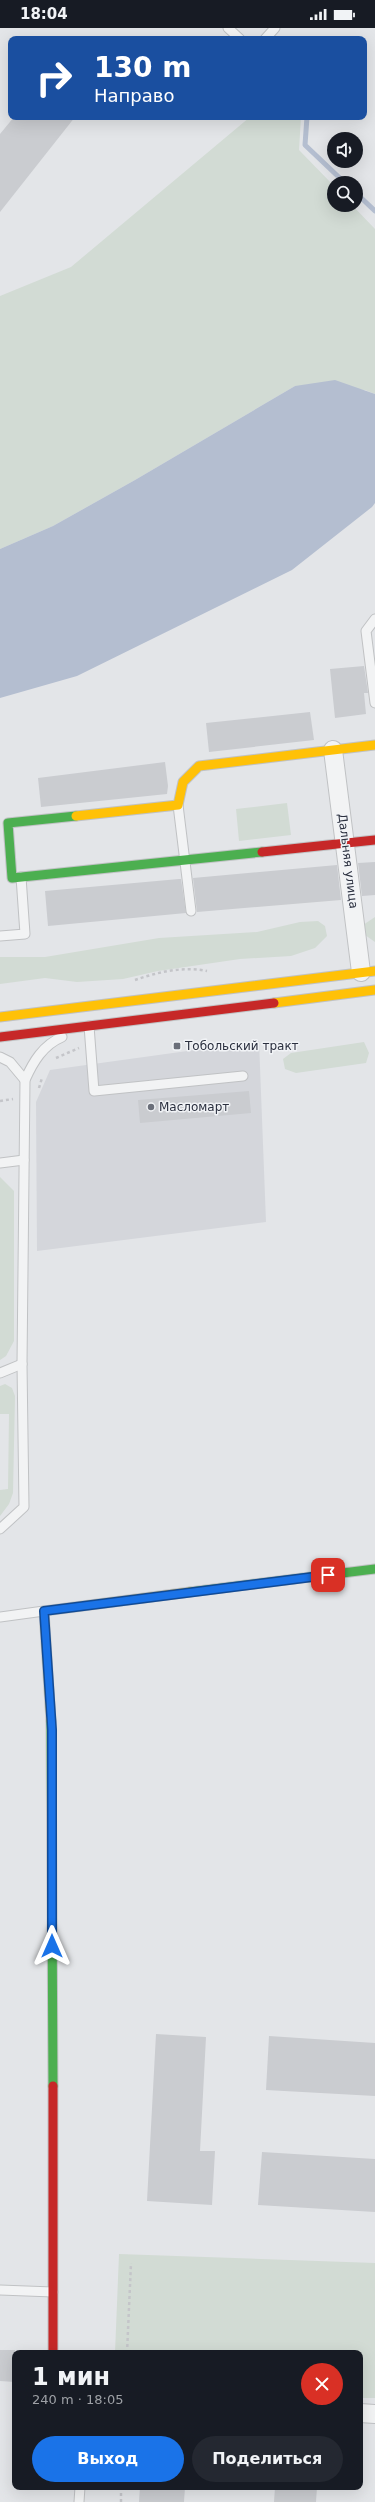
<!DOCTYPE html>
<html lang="ru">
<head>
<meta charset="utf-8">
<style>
	body { margin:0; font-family:"DejaVu Sans",sans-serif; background:#242831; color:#f1f3f6; height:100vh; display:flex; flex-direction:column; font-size:15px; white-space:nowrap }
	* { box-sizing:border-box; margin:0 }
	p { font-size:13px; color:#9ea1a6 }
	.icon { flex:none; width:22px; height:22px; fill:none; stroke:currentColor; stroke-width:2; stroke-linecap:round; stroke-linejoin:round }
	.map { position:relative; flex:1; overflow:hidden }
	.side { position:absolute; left:12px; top:2322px; width:351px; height:140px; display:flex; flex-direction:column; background:#171b24; border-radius:8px; box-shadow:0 4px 16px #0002 }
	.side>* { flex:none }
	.top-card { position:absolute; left:8px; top:8px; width:359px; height:84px; border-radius:8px; box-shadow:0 4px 16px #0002; background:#1a4fa0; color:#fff; overflow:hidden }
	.controls { position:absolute; left:327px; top:104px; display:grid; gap:8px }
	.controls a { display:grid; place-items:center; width:36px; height:36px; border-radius:50%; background:#171b24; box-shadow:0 4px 16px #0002; font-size:20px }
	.pin { position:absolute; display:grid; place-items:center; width:34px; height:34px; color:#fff; margin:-17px; border-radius:8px; box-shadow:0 2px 6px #0006 }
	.me { position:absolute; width:44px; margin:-22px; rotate:0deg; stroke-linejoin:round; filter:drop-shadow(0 0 3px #0008) }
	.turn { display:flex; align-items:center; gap:14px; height:84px; padding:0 20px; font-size:18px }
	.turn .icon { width:52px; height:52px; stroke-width:2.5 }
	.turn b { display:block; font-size:28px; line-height:34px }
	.round { display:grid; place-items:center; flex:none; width:42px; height:42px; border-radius:21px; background:#242831 }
	.headline { display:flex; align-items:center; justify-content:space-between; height:68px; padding:0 20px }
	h1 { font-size:24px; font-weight:600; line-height:30px }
	.button { display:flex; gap:8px; margin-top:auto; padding:8px 20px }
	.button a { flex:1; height:46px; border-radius:24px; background:#1a73e8; color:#fff; font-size:16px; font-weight:600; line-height:46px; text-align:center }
	.button a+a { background:#242831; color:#f1f3f6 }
	.status { display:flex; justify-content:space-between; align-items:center; height:28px; padding:0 20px; background:#171b24; direction:ltr }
	.status svg { height:11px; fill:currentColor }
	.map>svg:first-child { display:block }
	.built { fill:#d4d6db }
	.green { fill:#d2dbd4 }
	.water { fill:#b4bed0 }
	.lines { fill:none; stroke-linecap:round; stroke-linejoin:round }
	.stream { stroke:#b4bed0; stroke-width:5 }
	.building { fill:#caccd0 }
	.lane-casing { stroke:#c0c2c4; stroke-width:11 }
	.street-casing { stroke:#c0c2c4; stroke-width:20 }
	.fast-casing { stroke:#c0c2c4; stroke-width:11 }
	.slow-casing { stroke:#c0c2c4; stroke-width:11 }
	.jam-casing { stroke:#c0c2c4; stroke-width:11 }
	.path { stroke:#c4c5c9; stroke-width:2.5; stroke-dasharray:3 3; stroke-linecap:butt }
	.lane { stroke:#f2f3f4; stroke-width:9 }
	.street { stroke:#f2f3f4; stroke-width:18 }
	.fast { stroke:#4caf50; stroke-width:9 }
	.slow { stroke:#ffc107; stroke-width:9 }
	.jam { stroke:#c62828; stroke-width:9 }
	.route-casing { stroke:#114b97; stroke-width:10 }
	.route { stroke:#1a73e8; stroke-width:7 }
	.poi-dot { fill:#6b6f7a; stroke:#f1f3f6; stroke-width:1.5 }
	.labels { text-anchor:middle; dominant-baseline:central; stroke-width:3; stroke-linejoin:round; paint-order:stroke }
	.street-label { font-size:12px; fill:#2b303f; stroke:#f1f3f6 }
	.poi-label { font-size:12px; fill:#2b303f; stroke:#f1f3f6; text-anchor:start }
</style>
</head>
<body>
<div class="status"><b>18:04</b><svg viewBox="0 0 49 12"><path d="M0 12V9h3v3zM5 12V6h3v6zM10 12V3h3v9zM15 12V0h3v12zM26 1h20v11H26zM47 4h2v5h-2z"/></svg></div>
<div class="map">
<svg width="375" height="2474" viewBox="0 0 375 2474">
	<rect width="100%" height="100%" fill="#e3e5e8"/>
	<!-- built -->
	<polygon class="built" points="259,1013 266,1194 37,1223 36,1074 50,1042"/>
	<!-- green -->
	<g class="green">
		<polygon points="250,89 301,89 299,122 334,158 334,177 352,177 375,201 375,366 365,362 295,358 135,452 53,498 0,521 0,268 71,239"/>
		<polygon points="287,775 291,807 239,813 236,781"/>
		<polygon points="375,889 375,914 365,907 363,897"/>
		<polygon points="318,893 325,898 327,908 315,920 291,928 240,931 158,943 123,951 77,954 45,950 0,956 0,929 45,929 159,910 257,904 300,894"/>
		<polygon points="364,1014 369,1025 366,1035 296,1045 285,1041 283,1031 291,1025"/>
		<polygon points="0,1149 14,1163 14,1313 6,1328 0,1332"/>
		<polygon points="5,1356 12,1360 15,1368 13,1465 9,1476 0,1488 0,1462 8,1461 9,1386 0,1386 0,1358"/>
		<polygon points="119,2226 375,2235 375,2370 360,2370 360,2325 115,2325"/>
	</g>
	<!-- water -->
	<polygon class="water" points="335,352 375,366 375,475 372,479 292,542 77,648 0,670 0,521 53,498 135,452 295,358"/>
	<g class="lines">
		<!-- stream -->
		<g class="stream">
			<polyline points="307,89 305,117 345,155"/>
			<polyline points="356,165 375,183"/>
		</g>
	</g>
	<!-- building -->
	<g class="building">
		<polygon points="14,89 75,89 0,184 0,106"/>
		<polygon points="364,638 368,665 364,665 366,686 335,690 330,641"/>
		<polygon points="310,684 314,712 209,724 206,695"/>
		<polygon points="165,734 168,758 167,766 41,779 38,750"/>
		<polygon points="375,834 375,867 362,868 358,835"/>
		<polygon points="337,837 341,872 197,884 193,850"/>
		<polygon points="179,851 181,851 186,885 48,898 45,863"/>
		<polygon points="249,1063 251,1085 140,1095 138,1072"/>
		<polygon points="156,2006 206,2009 200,2123 215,2123 212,2177 147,2173"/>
		<polygon points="269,2008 375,2015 375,2068 266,2062"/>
		<polygon points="262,2124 375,2131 375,2184 258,2177"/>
		<polygon points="0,2322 15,2322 15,2354 0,2353"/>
		<polygon points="140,2459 185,2459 184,2474 139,2474"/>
		<polygon points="275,2459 317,2459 316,2474 274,2474"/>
	</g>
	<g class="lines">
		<!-- lane casing -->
		<g class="lane-casing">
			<g id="lane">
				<polyline points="228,0 240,11"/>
				<polyline points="265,11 275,0"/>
				<polyline points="375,591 366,603 375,675"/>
				<polyline points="178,777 191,883"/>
				<polyline points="0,908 25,906 21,849"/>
				<polyline points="89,998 94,1063 243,1048"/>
				<polyline points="0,1029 10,1034 25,1052"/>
				<polyline points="0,1135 24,1132"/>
				<polyline points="0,1345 22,1336"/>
				<path d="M 0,1501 L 24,1479 L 22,1336 L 25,1052 C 33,1034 43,1017 62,1009"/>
				<polyline points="0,1589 44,1583"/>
				<polyline points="0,2262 53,2264"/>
				<polyline points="79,2474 80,2459"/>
			</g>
		</g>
		<!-- street casing -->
		<g class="street-casing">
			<g id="street">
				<polyline points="333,722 361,944"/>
				<polyline points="360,2385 375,2386"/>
			</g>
		</g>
		<!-- fast casing -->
		<g class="fast-casing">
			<g id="fast">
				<polyline points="76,788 8,795 12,850 262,824"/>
				<polyline points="190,1564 375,1541"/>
				<polyline points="51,1693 53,2058"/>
			</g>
		</g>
		<!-- slow casing -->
		<g class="slow-casing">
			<g id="slow">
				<polyline points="76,788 178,777 183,754 199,738 375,717"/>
				<polyline points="274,975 375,962"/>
				<polyline points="0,989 375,943"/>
				<polyline points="51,1693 44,1583 190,1564"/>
			</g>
		</g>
		<!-- jam casing -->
		<g class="jam-casing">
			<g id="jam">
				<polyline points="262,824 375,812"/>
				<polyline points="0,1009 274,975"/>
				<polyline points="53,2058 53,2325"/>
			</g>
		</g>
		<!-- path -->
		<g class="path">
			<path d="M 135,952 C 158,944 183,938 207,943"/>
			<polyline points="56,1030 79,1020"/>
			<polyline points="39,1060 42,1050"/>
			<polyline points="0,1073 13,1071"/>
			<polyline points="127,2325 131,2235"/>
			<polyline points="121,2474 121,2459"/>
		</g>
		<!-- lane -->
		<use href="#lane" class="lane"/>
		<!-- street -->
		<use href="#street" class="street"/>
		<!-- fast -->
		<use href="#fast" class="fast"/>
		<!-- slow -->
		<use href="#slow" class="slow"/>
		<!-- jam -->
		<use href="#jam" class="jam"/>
	</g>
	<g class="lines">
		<!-- route casing -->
		<g class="route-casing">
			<polyline id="route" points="52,1918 52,1702 44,1583 328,1547"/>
		</g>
		<!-- route -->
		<use href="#route" class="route"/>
	</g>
	<!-- markers -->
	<g class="poi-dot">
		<rect x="173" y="1014" width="8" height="8" rx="2"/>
		<circle cx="151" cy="1079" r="4"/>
	</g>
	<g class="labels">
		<!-- street labels -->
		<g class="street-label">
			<text transform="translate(348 833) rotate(83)">Дальняя улица</text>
		</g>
		<!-- poi labels -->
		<g class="poi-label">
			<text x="185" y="1018">Тобольский тракт</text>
			<text x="159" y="1079">Масломарт</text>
		</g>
	</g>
</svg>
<div class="controls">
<a><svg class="icon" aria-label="sound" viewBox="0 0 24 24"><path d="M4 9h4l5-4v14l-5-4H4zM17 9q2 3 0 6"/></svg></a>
<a><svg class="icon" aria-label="search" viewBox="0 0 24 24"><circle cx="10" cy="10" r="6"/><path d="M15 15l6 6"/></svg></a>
</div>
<div class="pin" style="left:328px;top:1547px;background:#d93025"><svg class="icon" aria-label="arrive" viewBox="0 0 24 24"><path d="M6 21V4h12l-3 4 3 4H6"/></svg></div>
<svg class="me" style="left:52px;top:1918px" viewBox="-20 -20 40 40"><path d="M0-17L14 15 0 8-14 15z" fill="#1a73e8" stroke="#fff" stroke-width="4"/></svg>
<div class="top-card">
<div class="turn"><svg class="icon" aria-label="right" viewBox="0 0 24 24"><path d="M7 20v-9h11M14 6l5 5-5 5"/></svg><div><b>130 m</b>Направо</div></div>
</div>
<section class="side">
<div class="headline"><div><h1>1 мин</h1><p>240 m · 18:05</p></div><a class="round" style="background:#d93025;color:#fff"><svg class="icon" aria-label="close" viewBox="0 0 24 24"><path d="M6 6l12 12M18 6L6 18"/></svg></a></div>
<div class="button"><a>Выход</a><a>Поделиться</a></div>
</section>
</div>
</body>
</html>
